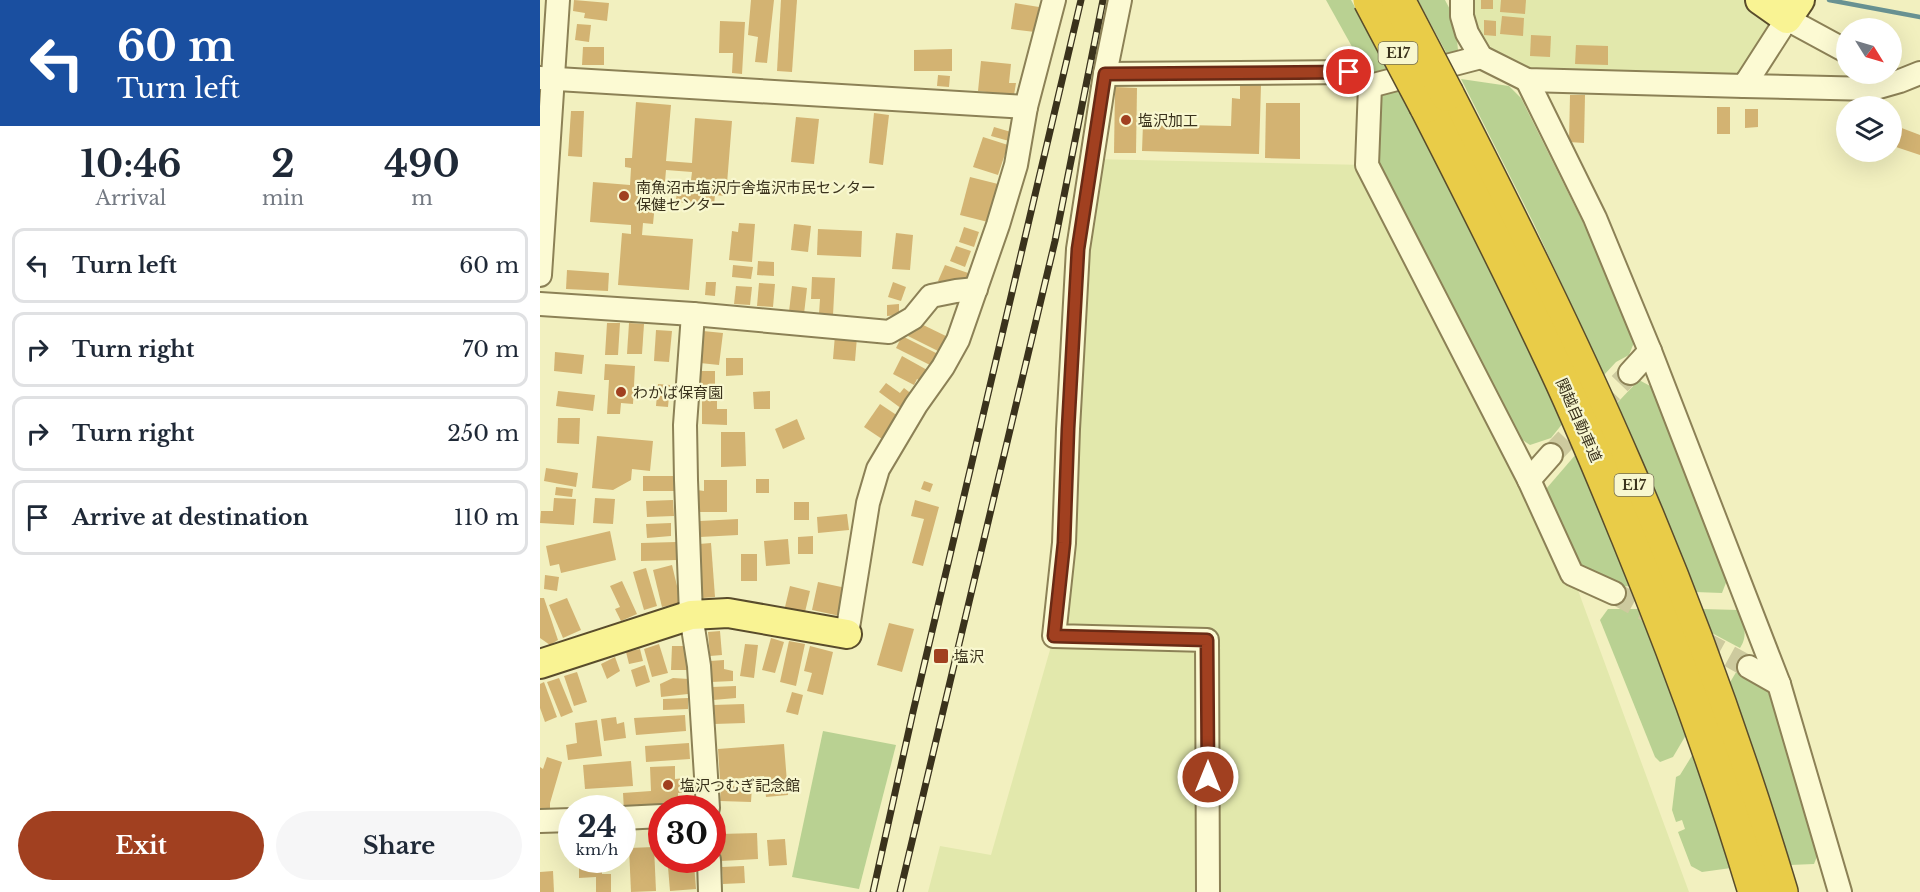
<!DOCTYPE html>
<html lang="en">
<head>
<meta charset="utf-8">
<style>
	body { margin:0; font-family:"Libre Baskerville","Noto Sans JP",serif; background:#f6f6f7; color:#1f2937; height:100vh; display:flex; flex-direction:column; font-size:22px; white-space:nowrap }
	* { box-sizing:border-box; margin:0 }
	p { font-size:20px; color:#747a83 }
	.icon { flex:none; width:33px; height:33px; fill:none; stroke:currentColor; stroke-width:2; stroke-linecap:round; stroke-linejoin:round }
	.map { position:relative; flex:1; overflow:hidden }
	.drawer { display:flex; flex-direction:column; background:#fff; width:540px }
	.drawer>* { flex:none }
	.banner { background:#1a4fa0; color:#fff; overflow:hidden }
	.needle { width:39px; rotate:127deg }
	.buttons { position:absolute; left:1296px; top:18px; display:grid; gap:12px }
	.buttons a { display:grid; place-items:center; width:66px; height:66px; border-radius:50%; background:#fff; box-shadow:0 6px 24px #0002; font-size:30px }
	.speed { position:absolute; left:18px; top:795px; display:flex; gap:12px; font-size:30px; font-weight:700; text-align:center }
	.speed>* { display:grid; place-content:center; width:78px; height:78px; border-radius:50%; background:#fff; box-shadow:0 6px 24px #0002; line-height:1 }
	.speed small { font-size:15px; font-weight:400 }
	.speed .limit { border:9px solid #d22; background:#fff; color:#111 }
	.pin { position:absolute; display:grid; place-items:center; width:51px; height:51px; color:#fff; margin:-26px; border:3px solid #fff; border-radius:50%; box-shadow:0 2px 6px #0007 }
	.me { position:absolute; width:66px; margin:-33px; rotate:0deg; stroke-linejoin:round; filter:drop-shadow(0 0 4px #0008) }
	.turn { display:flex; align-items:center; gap:21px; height:126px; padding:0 18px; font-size:27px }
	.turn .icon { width:78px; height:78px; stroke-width:2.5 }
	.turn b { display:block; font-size:42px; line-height:51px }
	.eta { display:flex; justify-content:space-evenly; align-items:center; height:102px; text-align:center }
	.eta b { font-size:36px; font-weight:800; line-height:42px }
	.cta { display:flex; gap:12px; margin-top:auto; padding:12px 18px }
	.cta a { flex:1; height:69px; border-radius:36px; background:#a14020; color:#fff; font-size:24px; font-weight:800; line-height:69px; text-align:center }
	.cta a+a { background:#f6f6f7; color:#1f2937 }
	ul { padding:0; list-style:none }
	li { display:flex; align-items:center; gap:18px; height:75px; margin:0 12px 9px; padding:0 6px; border:3px solid #e0e1e3; border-radius:12px }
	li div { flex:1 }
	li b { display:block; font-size:22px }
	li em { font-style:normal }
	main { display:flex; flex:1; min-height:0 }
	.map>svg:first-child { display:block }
	.farmland { fill:#e2e8ac }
	.green { fill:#b9d192 }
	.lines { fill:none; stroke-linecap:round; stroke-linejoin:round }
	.stream { stroke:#699292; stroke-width:4.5 }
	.building { fill:#d3b372 }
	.minor-tunnel { stroke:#cdca9e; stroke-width:22; stroke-dasharray:22 11; stroke-linecap:butt }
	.minor-casing { stroke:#8c8156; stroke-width:26 }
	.major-casing { stroke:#594c2b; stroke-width:32 }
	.highway-casing { stroke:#594c2b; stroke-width:36 }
	.minor { stroke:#fcfad3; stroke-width:22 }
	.major { stroke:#f9f393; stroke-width:28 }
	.highway { stroke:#e9cc48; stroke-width:33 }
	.rail-casing { stroke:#3a321c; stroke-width:7 }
	.rail { stroke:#f8f7cf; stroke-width:4.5; stroke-dasharray:14; stroke-linecap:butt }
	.highway-bridge-casing { stroke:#594c2b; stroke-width:36; stroke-linecap:butt }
	.highway-bridge { stroke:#e9cc48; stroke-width:33 }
	.route-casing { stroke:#692a15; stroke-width:15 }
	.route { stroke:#a14020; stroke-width:10 }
	.poi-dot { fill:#a14020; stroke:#f8f7cf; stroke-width:2 }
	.labels { text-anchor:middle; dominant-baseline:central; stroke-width:4.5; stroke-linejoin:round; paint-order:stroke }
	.shield { fill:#f8f7cf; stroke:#736d52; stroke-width:1.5 }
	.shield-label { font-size:14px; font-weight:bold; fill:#3a321c }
	.poi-label { font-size:15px; fill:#3a321c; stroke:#f8f7cf; text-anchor:start }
	.street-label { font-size:15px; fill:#3a321c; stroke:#f8f7cf }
</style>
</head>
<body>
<main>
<section class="drawer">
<div class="banner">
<div class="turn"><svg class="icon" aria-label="left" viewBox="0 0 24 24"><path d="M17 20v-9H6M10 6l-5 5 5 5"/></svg><div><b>60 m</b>Turn left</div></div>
</div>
<div class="eta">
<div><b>10:46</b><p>Arrival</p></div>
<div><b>2</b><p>min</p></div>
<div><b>490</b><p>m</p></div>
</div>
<ul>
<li><svg class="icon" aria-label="left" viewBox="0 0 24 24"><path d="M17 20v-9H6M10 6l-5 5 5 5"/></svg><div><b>Turn left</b></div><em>60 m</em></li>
<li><svg class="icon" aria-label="right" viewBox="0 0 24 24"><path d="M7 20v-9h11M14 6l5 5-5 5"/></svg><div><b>Turn right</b></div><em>70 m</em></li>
<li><svg class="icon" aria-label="right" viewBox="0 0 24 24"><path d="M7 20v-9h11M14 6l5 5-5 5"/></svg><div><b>Turn right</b></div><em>250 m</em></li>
<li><svg class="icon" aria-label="arrive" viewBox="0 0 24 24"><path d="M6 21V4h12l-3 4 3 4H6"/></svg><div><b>Arrive at destination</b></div><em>110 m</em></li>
</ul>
<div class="cta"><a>Exit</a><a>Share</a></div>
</section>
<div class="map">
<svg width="1380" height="892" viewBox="0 0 1380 892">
	<rect width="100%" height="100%" fill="#f2f0bf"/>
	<!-- farmland -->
	<g class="farmland">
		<polygon points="913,0 1260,0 1204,86 987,80 941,57"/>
		<polygon points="551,159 827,165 1032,574 1149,892 388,892 400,846 451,855 514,636"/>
	</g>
	<!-- green -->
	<g class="green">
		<polygon points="786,0 811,0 853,75 843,76 825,70"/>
		<polygon points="878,0 905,0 915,19 918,50 911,58 908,56"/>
		<polygon points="921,79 969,86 981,98 1066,269 1095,340 1089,355 1076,362 1064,375 993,222"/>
		<polygon points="861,89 980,329 1023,423 1011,438 990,445 978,437 835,161 834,127 841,106 837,96"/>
		<polygon points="1099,380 1112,387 1189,575 1182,593 1155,592 1077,403"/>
		<polygon points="1037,453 1091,586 1075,587 1038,565 1006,489"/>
		<polygon points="1068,609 1100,609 1146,735 1133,757 1120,762 1115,757 1060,620"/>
		<path d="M 1161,609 L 1199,610 C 1203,624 1209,635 1200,648 L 1170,632 Z"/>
		<polygon points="1198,669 1227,688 1278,854 1274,864 1250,865 1223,781 1189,684"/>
		<polygon points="283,731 356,745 319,889 252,877"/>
		<polygon points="1153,754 1191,868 1162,872 1151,866 1138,832 1145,829 1142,820 1136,822 1132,810 1136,777 1140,775"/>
	</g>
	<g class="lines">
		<!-- stream -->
		<polyline class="stream" points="1289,0 1380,17"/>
	</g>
	<!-- building -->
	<g class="building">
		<polygon points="34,0 69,3 67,21 44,18 45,13 33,11"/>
		<polygon points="211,0 234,0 227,63 215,62 218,37 208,35"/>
		<polygon points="241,0 257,0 252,72 237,71"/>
		<rect x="941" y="0" width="12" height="9"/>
		<polygon points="961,0 986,0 985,14 960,12"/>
		<polygon points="475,3 499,7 495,32 471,29"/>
		<polygon points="962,16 984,18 983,36 960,34"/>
		<polygon points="944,20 956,21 956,36 944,35"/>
		<polygon points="180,21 205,22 202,74 192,73 193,53 179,53"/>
		<polygon points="37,24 51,25 49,42 35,40"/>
		<polygon points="991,35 1011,36 1010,57 990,56"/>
		<polygon points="1036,45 1068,46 1068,65 1035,64"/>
		<polygon points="43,47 64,47 64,65 42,65"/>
		<polygon points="412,49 412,71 374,71 374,50"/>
		<polygon points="441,61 471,64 469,83 476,83 474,95 438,91"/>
		<polygon points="398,75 410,76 409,87 397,86"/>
		<polygon points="700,85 721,85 719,154 602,151 603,124 691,126 692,98 700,99"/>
		<polygon points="575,87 597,88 596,153 574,153"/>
		<polygon points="1030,95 1045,95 1044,143 1029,142"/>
		<polygon points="96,102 131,105 126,161 152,163 155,118 192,121 186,196 175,195 174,205 136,202 137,187 150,188 152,172 126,170 124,194 116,194 113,224 103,223 102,235 153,239 149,290 78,285 82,233 91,234 91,225 50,222 53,182 90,185 91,168 85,167 85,158 92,158"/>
		<polygon points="726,103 760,103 760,159 725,158"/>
		<rect x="1177" y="107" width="13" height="27"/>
		<polygon points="1205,109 1218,109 1218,127 1205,128"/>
		<polygon points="31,111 44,111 42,157 28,156"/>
		<polygon points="334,113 349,115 343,165 329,163"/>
		<polygon points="256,117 279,119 274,164 251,162"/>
		<polygon points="454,127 471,132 469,141 451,136"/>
		<polygon points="1359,127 1380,135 1380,155 1353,146"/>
		<polygon points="443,137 468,145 458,175 433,167"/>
		<polygon points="430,177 458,184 448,222 420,215"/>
		<polygon points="199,223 215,224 212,262 189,260 192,231 198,232"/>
		<polygon points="254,224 271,226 268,252 251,250"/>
		<polygon points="424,227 439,232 434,247 419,242"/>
		<polygon points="278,229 322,231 321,257 277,255"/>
		<polygon points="356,233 373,235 370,270 352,269"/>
		<polygon points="416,246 431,251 425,267 410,261"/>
		<polygon points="218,261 234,262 234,276 217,275"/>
		<polygon points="193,265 213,267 211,279 192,277"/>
		<polygon points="405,265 431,274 425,284 414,285 398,281"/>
		<polygon points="27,270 69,273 68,291 26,289"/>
		<polygon points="272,277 295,278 293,315 279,314 280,299 271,299"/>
		<polygon points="166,282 176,282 175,296 165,295"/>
		<polygon points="353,282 366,287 361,301 348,297"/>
		<polygon points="219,283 235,284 233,307 217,306"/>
		<polygon points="196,286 212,287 210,305 194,304"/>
		<polygon points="252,286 267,288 264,314 249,312"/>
		<polygon points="359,304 359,315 347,316 347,305"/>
		<polygon points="375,321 410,338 402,353 368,336"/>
		<polygon points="67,323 80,323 78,355 65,355"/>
		<polygon points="89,323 104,324 102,354 87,354"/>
		<polygon points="116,330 132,331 129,362 114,361"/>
		<polygon points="163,331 183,333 179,365 160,363"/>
		<polygon points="295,335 317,337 315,361 293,359"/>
		<polygon points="362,336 398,354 392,366 356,348"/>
		<polygon points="15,352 44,355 42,374 14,371"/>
		<polygon points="362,356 389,371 383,382 377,379 374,385 353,374"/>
		<polygon points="186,358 203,358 203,375 186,376"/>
		<polygon points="65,364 95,366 93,404 81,403 80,414 67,414 69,380 64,380"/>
		<rect x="158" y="371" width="17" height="17"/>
		<polygon points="346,383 360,393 364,388 373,395 362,409 339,392"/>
		<polygon points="118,384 130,385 128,407 116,406"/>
		<polygon points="18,391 55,395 53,411 16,406"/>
		<polygon points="230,391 230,409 214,409 213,392"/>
		<polygon points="162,398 177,399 177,409 187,409 187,425 162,424"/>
		<polygon points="340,404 358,416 342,439 324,427"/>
		<polygon points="18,418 40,418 39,444 17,443"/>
		<polygon points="257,419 265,439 243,449 235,429"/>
		<polygon points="181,432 205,432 206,466 181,467"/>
		<polygon points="57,436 113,441 110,471 92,469 91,480 73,490 52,488"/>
		<polygon points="6,468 38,473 36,487 4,481"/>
		<rect x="103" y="476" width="32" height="15"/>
		<rect x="216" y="479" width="13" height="14"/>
		<polygon points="164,480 187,480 187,512 157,512 157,490 164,491"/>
		<polygon points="384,481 393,484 390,492 381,489"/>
		<polygon points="16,487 33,489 32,497 15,495"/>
		<polygon points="14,498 36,499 34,525 0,523 1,511 13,511"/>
		<polygon points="55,498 75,499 73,524 53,523"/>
		<polygon points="133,500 134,516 107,517 106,501"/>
		<polygon points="375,500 399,507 383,566 372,563 384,519 371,516"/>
		<rect x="254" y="502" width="15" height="18"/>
		<polygon points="307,514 309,530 278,533 277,517"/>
		<polygon points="198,519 198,535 160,537 160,521"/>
		<polygon points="131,523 131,536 107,538 106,524"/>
		<polygon points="70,531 76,560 21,573 19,564 10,566 6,546"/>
		<polygon points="273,536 273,554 258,554 258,537"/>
		<polygon points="248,539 250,564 226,566 224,541"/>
		<polygon points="136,542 137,560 101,561 101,543"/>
		<polygon points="171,543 175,597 163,598 159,544"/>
		<rect x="201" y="554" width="16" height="27"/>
		<polygon points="132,565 141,603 122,607 113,570"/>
		<polygon points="106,568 117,606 104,610 93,572"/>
		<polygon points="5,575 19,577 17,591 4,589"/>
		<polygon points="82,581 97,614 81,621 75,609 80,607 70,586"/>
		<polygon points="278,582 306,588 300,616 272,610"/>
		<polygon points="250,586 270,591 265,612 245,607"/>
		<polygon points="0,598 4,598 18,640 10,645 0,638"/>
		<polygon points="27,598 41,630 23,638 9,605"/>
		<polygon points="349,623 374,629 362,672 337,665"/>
		<polygon points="180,631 182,655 170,656 168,632"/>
		<polygon points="231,638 244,642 235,673 222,670"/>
		<polygon points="249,641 265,644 256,686 240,682"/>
		<polygon points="119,644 128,673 112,677 104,649"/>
		<polygon points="205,644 218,645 214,678 200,676"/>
		<polygon points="132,646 148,646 148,670 131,670"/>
		<polygon points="270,646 293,652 283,695 267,691 272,673 264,671"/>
		<polygon points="100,649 103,661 89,664 86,652"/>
		<polygon points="75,657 80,671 67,679 61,664"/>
		<polygon points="184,660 184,669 193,671 193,681 171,682 170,661"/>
		<polygon points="105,665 110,682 96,687 91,670"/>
		<polygon points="37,672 47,702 34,706 24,676"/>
		<polygon points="19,678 33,712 21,717 7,682"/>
		<polygon points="133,678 149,679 148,694 121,697 120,684"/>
		<polygon points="4,682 17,717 5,722 0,708 0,684"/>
		<polygon points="196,686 196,698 173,700 172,687"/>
		<polygon points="252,692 263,695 258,715 246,712"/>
		<polygon points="148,698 148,709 123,710 123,699"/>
		<polygon points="204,704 205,723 174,724 173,705"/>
		<polygon points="145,715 146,731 96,735 94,718"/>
		<polygon points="76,717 77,724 84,722 86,738 64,741 61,719"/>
		<polygon points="57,720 62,756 28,760 26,745 37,743 35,723"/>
		<polygon points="149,743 150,759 106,762 105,746"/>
		<polygon points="244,744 248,795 226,797 224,776 180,780 178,749"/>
		<polygon points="7,757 22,762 10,803 10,814 0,814 0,767 3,769"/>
		<polygon points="91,761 93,786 45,789 43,765"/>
		<polygon points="135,766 135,779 145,778 146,792 138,793 139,808 84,811 83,793 111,791 110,767"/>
		<polygon points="181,785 212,787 211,802 180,801"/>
		<polygon points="217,833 218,859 181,861 180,834"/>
		<polygon points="245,839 247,865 229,866 227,840"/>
		<polygon points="114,847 116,891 91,892 89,848"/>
		<polygon points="39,860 62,860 62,874 71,874 71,892 56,892 56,877 39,878"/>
		<polygon points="154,864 156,889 130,891 128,867"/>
		<polygon points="204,866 205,883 183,884 182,867"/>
		<polygon points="13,871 14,892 0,892 0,872"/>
	</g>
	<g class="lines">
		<!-- minor-tunnel -->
		<g class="minor-tunnel">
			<polyline points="1011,455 1090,373"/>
			<polyline points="1074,593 1209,667"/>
		</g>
		<!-- minor casing -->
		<g class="minor-casing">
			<g id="minor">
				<polyline points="580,0 565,74 538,249 528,429 524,543 514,636 667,640 668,892"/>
				<polyline points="922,0 922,16 927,33 941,57 987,80 1204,86 1247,19 1306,51"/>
				<polyline points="565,74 809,72 830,86 941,57"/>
				<polyline points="0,78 486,107"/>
				<polyline points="987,80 1055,218 1110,351 1239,684 1300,892"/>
				<polyline points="830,86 827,165 989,480 1032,574 1074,593"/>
				<polyline points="1204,86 1332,89 1360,81 1380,73"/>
				<polyline points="0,275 18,0"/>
				<polyline points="0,304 153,314 349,332 373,318 391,296 416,291 436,289"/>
				<polyline points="153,314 145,425 146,480 151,615 159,666 168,808"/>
				<polyline points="1090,373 1110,351"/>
				<polyline points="989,480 1011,455"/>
				<polyline points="307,634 328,503 338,469 376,405 403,367 418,340 458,225 476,165 486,107 514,0"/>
				<polyline points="1209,667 1239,684"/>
				<polyline points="82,818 122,816"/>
				<polyline points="0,821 32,820"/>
				<polyline points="169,860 170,892"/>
			</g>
		</g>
		<!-- major casing -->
		<g class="major-casing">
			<g id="major">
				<polyline points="1220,0 1247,19 1260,0"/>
				<polyline points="0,664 151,615 188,613 307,634"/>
			</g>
		</g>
		<!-- highway casing -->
		<g class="highway-casing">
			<g id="highway">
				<path d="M 907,94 C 969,215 1030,337 1084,462 C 1145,601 1197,746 1241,892"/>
				<path d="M 886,106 C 928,188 970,271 1009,354 C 1038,414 1063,476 1088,537 C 1136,654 1179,772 1215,892"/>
			</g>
		</g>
		<!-- minor -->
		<use href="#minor" class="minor"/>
		<!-- major -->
		<use href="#major" class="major"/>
		<!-- highway -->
		<use href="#highway" class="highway"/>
		<!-- rail casing -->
		<g class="rail-casing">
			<g id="rail">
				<polyline points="333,892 373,712 541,0"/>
				<polyline points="360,892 515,241 563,0"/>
			</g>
		</g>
		<!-- rail -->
		<use href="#rail" class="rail"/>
		<!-- highway-bridge casing -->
		<g class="highway-bridge-casing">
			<g id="highway-bridge">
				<polyline points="830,0 886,106"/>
				<polyline points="858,0 907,94"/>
			</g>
		</g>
		<!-- highway-bridge -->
		<use href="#highway-bridge" class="highway-bridge"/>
	</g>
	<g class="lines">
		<!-- route casing -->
		<g class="route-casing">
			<polyline id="route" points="668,777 667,640 514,636 524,543 528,429 538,249 565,74 809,72"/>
		</g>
		<!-- route -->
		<use href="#route" class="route"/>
	</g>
	<!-- markers -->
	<g class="poi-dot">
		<circle cx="586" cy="120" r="6"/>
		<circle cx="84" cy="196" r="6"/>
		<circle cx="81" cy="392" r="6"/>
		<rect x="393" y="648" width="16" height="16" rx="3"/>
		<circle cx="128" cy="785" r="6"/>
	</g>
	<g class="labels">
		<!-- shield labels -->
		<g class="shield">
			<rect x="838.5" y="42" width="39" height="22" rx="4.5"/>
			<rect x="1074.5" y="474" width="39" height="22" rx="4.5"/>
		</g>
		<g class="shield-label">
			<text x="858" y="53">E17</text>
			<text x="1094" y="485">E17</text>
		</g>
		<!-- poi labels -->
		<g class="poi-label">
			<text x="598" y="120">塩沢加工</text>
			<text x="96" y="187">南魚沼市塩沢庁舎塩沢市民センター<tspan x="96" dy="17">保健センター</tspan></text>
			<text x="93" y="392">わかば保育園</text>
			<text x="414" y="656">塩沢</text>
			<text x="140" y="785">塩沢つむぎ記念館</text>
		</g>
		<!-- street labels -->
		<g class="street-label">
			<text transform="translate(1039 420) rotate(66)">関越自動車道</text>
		</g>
	</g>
</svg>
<div class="buttons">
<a><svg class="needle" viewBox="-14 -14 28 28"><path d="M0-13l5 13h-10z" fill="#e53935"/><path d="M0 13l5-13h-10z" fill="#747a83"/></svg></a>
<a><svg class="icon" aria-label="layers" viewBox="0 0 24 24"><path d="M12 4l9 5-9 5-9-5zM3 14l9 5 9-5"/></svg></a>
</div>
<div class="speed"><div>24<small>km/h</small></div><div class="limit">30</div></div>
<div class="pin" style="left:809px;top:72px;background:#d93025"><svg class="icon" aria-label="arrive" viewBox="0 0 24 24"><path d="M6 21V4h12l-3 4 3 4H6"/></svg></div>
<svg class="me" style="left:668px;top:777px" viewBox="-20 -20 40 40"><circle r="17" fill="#a14020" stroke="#fff" stroke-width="3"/><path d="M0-11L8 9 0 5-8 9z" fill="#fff"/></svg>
</div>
</main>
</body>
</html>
